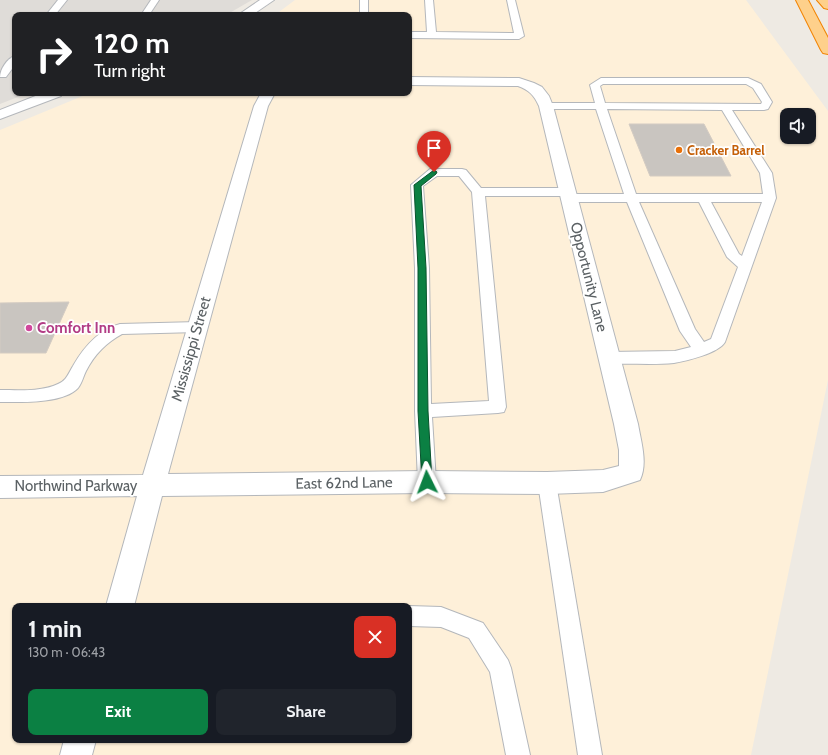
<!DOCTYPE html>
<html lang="en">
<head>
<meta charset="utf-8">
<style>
	body { margin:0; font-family:Cabin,sans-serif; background:#20242c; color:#f1f3f6; height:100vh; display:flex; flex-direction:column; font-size:15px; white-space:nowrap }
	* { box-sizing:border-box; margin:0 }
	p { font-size:13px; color:#9ea1a6 }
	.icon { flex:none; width:22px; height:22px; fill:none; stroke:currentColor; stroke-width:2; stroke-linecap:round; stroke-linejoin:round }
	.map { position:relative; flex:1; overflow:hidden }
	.details { position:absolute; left:12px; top:603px; width:400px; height:140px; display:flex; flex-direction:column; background:#171b24; border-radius:8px; box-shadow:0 1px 3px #0004 }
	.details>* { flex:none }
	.hud { position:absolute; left:12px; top:12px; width:400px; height:84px; border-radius:8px; box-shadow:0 1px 3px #0004; background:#202124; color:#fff; overflow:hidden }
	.tools { position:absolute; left:780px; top:108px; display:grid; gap:8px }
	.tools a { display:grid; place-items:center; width:36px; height:36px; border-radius:8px; background:#171b24; box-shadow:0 1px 3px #0004; font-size:20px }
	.pin { position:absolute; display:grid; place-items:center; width:34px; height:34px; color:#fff; margin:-41px -17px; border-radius:50% 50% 50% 0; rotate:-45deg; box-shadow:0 0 4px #0007 }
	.pin .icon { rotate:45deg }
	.me { position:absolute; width:44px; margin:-22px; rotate:357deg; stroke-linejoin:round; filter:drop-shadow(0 0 3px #0008) }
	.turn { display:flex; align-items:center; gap:14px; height:84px; padding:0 16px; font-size:18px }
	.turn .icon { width:52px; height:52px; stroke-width:2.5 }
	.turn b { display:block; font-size:28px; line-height:34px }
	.round { display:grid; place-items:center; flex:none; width:42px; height:42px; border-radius:8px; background:#20242c }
	.overview { display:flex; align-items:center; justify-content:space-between; height:68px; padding:0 16px }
	h1 { font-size:24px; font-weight:700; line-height:30px }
	.button { display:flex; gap:8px; margin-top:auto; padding:8px 16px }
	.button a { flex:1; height:46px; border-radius:8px; background:#0b8043; color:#fff; font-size:16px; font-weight:700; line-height:46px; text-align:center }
	.button a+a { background:#20242c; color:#f1f3f6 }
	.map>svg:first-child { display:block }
	.commercial { fill:#fef0d9; fill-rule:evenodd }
	.industrial { fill:#dfdcd8 }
	.building { fill:#c9c5c0; stroke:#d3cbc2 }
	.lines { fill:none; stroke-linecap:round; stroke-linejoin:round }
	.service-casing { stroke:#b4b7bb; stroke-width:2 }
	.minor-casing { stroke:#b4b7bb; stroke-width:2 }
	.tertiary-casing { stroke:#b4b7bb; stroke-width:2 }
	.motorway-casing { stroke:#f28300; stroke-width:2 }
	.service { fill:#fff; fill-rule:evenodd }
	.minor { fill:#fff; fill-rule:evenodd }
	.tertiary { fill:#fff; fill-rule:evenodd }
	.motorway { fill:#fed08b; fill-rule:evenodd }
	.route { fill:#0b8043; stroke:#07532c }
	.food-dot { fill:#e8710a; stroke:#fff; stroke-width:1.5 }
	.hotel-dot { fill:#d1479c; stroke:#fff; stroke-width:1.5 }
	.labels { text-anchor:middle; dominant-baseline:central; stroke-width:3.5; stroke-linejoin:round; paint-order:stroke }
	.far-food-label { font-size:13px; font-weight:bold; fill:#c56008; stroke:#fff; text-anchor:start }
	.street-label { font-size:15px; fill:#5b6164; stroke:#fff }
	.hotel-label { font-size:15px; font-weight:bold; fill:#b23c85; stroke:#fff; text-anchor:start }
</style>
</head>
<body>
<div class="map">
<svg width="828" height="755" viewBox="0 0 828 755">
	<rect width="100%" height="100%" fill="#eeeae3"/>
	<!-- commercial -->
	<path class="commercial" d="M 295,0 L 746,0 L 828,111 L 828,380 L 751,755 L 0,755 L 0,130 L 90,93 L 409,93 L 409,15 L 275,15 ZM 787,115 L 809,115 L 809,137 L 787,137 ZM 15,606 L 409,606 L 409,740 L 15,740 Z"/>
	<!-- industrial -->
	<polygon class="industrial" points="0,0 252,0 226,15 15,15 15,93 28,93 0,104"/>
	<!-- building -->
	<g class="building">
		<polygon points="629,124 704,124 731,176 650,176"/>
		<polygon points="69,302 46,353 0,353 0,303"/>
	</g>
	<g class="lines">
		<!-- service casing -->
		<g class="service-casing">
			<g id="service">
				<polygon points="58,0 67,0 55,15 46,15"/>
				<polygon points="151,0 159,0 149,15 141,15"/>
				<rect x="360" y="0" width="8" height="15"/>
				<polygon points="425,0 433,0 436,32 514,33 507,0 515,0 524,36 519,39 409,38 409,32 427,32"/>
				<path d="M 15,56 L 15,65 L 6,77 L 0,77 C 0,70 7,58 15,56 Z"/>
				<path d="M 601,78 L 748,78 L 761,84 L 772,102 L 768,109 L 764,110 L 732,110 L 772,173 L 776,198 L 725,342 C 719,353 686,361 674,363 C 653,365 630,363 609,364 L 603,362 L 601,358 L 603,354 L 609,352 L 675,351 L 691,347 L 680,331 L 627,202 L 569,202 L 565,201 L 563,198 L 564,196 L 485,196 L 506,407 L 504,412 L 498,413 L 432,417 L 436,482 L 433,487 L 427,490 L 421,487 L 418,482 L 415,411 L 415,268 L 411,185 L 430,169 L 462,169 L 466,170 L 481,188 L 567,188 L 571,189 L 573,192 L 572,194 L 624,194 L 596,109 L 546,109 L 541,106 L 546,103 L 595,103 L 590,85 ZM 603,84 L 746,84 L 753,88 L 762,102 L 761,104 L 605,103 L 600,86 ZM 607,109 L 722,110 L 760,173 L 763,194 L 636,194 ZM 437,176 L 459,176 L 472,192 L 489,401 L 431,404 L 429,268 L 423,186 ZM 639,202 L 699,202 L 727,257 L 738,267 L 711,339 L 704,342 L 695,329 ZM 711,202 L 762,202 L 742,256 L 739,254 Z"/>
				<path d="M 198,322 L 203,323 L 205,327 L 203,331 L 198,332 L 122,334 C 107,342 94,355 86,371 C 83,377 82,383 78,388 C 63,404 20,402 0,402 L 0,390 C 18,390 42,392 58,384 C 67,380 68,374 73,366 C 84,347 98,330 120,324 Z"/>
				<polygon points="547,475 553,478 556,483 602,755 578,755 538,483 541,478"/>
				<polygon points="409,606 441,607 483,623 508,660 511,668 530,755 506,755 490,672 469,638 441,627 409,626"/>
			</g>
		</g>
		<!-- minor casing -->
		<g class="minor-casing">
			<g id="minor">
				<path d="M 409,77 L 519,78 L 534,83 L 542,87 L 549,96 L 553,106 L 638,424 C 641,442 648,463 640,480 L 603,492 L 547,494 L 427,493 L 162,496 L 134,606 L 106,606 L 137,496 L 0,498 L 0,476 L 143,475 L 254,106 L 261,93 L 275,93 L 268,106 L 168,474 L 427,471 L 547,472 L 603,470 L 619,466 L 619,450 L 614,424 L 539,106 C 534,95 529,90 518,86 L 409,85 Z"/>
				<polygon points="64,740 96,740 92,755 60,755"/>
			</g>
		</g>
		<!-- tertiary casing -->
		<g class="tertiary-casing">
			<g id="tertiary">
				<polygon points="260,0 274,0 252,15 238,15"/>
				<polygon points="43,93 63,93 61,96 0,119 0,110"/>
			</g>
		</g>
		<!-- motorway casing -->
		<g class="motorway-casing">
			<g id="motorway">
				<polygon points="796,0 808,0 828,38 828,54 823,53 821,50"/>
				<polygon points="817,0 828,0 828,9 824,8"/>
			</g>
		</g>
		<!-- service -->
		<use href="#service" class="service"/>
		<!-- minor -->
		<use href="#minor" class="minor"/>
		<!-- tertiary -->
		<use href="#tertiary" class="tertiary"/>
		<!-- motorway -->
		<use href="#motorway" class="motorway"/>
	</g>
	<!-- route -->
	<polygon class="route" points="434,170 437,172 436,174 421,186 426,268 428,411 432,482 431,485 427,486 423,485 422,482 418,411 418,268 414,185"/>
	<!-- markers -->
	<circle class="food-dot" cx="679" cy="150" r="4"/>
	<circle class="hotel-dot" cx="29" cy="328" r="4"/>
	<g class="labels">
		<!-- far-food labels -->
		<g class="far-food-label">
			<text x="687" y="150">Cracker Barrel</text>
		</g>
		<!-- street labels -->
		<g class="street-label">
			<text transform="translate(589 277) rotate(76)">Opportunity Lane</text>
			<text transform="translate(191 349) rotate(-74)">Mississippi Street</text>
			<text transform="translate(344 483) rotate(-1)">East 62nd Lane</text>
			<text x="76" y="486">Northwind Parkway</text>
		</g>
		<!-- hotel labels -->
		<g class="hotel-label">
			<text x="37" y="328">Comfort Inn</text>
		</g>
	</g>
</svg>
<div class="tools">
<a><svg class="icon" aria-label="sound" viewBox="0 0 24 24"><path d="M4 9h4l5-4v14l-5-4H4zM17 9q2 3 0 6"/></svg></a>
</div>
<div class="pin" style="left:434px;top:172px;background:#d93025"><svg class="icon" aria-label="arrive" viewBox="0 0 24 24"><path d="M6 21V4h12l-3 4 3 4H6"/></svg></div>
<svg class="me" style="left:427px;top:482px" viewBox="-20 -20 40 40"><path d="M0-17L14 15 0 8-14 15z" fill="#0b8043" stroke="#fff" stroke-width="4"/></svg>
<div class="hud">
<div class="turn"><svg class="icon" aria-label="right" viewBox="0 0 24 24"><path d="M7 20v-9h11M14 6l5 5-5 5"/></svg><div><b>120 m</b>Turn right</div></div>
</div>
<section class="details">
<div class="overview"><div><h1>1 min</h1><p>130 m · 06:43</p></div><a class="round" style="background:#d93025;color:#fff"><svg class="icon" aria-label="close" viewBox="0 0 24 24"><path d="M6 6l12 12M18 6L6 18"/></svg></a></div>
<div class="button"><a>Exit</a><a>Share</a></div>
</section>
</div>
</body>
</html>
